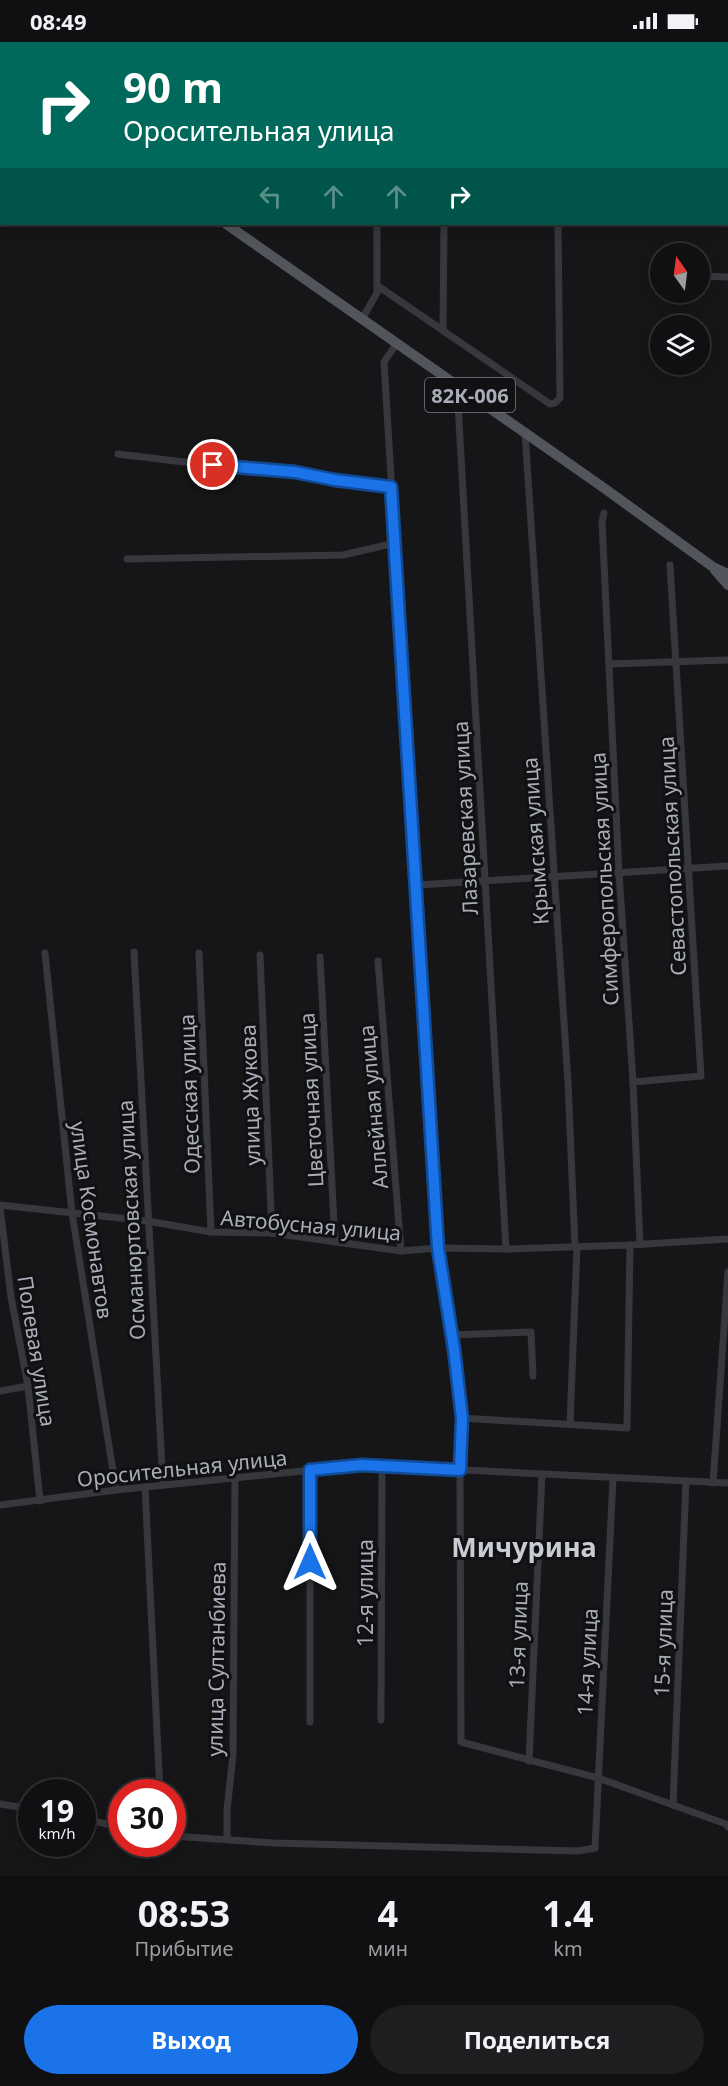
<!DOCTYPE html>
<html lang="ru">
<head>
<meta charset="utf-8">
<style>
	body { margin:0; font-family:"Noto Sans",sans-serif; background:#1e1e20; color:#f1f3f6; height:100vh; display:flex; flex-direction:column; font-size:22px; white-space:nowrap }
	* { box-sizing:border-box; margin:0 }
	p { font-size:20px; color:#9c9d9f }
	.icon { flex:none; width:33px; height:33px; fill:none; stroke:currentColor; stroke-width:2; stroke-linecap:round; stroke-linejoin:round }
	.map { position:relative; height:1834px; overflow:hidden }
	.details { display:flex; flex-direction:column; background:#101012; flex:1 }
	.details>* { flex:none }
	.banner { position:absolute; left:0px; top:0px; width:729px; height:183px; box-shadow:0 3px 15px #0003,0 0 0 2px #303032; background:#00695c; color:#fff; overflow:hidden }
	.needle { width:39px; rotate:346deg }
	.controls { position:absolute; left:650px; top:201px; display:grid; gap:12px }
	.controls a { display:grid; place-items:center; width:60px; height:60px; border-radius:50%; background:#101012; box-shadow:0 3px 15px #0003,0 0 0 2px #303032; font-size:30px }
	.speed { position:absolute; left:18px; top:1737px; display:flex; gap:12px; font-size:30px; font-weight:700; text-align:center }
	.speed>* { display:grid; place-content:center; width:78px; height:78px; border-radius:50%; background:#101012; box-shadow:0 3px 15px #0003,0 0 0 2px #303032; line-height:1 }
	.speed small { font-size:15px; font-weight:400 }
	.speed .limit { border:9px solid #d22; background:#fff; color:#111 }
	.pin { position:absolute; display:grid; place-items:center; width:51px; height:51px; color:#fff; margin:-26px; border:3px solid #fff; border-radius:50%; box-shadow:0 2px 6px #0007 }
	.me { position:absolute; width:66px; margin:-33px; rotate:0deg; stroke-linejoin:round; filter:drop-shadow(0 0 4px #0008) }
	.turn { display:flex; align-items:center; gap:21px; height:126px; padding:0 24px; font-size:27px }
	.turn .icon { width:78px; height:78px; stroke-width:2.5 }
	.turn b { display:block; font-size:42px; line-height:51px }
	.lanes { display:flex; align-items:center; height:57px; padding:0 24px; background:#0003; justify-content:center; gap:30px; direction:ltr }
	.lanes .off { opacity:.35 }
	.eta { display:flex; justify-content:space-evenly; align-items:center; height:102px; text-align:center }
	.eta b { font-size:36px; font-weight:700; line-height:42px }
	.button { display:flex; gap:12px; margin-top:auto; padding:12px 24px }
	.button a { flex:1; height:69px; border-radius:36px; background:#1a73e8; color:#fff; font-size:24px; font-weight:700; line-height:69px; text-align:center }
	.button a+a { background:#1e1e20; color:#f1f3f6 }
	.status { display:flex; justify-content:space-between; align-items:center; height:42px; padding:0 30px; background:#101012; direction:ltr }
	.status svg { height:16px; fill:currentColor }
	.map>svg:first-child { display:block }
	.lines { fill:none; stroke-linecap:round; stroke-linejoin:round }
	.minor { stroke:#37383d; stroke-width:7 }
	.primary { stroke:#53555c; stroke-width:10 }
	.route-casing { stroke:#114b97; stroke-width:15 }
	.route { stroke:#1a73e8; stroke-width:10 }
	.labels { text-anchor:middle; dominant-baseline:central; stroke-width:6; stroke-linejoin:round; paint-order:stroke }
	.shield { fill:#111113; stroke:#7b7e86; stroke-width:1.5 }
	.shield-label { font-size:20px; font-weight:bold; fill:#a8adb8 }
	.street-label { font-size:21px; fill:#a8adb8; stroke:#111113 }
	.district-label { font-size:27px; font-weight:bold; fill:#c9ccd4; stroke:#111113 }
</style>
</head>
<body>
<div class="status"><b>08:49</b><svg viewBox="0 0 49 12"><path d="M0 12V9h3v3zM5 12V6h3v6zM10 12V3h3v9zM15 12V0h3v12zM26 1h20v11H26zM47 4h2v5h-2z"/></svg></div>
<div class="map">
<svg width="728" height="1834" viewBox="0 0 728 1834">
	<rect width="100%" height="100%" fill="#161618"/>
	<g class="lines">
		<!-- minor -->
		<g class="minor">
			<polyline points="375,0 375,2"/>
			<polyline points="647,0 647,2"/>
			<polyline points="524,2 524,0"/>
			<polyline points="587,2 587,0"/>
			<polyline points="699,234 728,235"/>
			<polyline points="378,244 550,362 555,361 560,356 558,182"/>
			<polyline points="362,277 377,251 377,182"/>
			<polyline points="443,288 444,182"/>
			<polyline points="397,301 384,320 438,1206 454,1307 462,1376 460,1428 461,1700 598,1736 726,1782 728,1785"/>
			<polyline points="457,344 506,1207"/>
			<polyline points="525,391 568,1040 575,1205"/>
			<polyline points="118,412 192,421 295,430 335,438 391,445"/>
			<polyline points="604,471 602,480 619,831 633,1040 640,1202"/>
			<polyline points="127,517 343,513 395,501"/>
			<polyline points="609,622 727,618"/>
			<polyline points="417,843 728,824"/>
			<polyline points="134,910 163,1443"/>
			<polyline points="45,911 72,1171 116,1448"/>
			<polyline points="199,911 211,1190"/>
			<polyline points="260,913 272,1191"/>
			<polyline points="320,915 335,1200"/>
			<polyline points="378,919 401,1209"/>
			<polyline points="633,1040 701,1034 670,523"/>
			<polyline points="0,1163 147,1179 211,1190 272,1191 401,1209 438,1206 506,1207 630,1203 728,1197"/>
			<polyline points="0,1165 11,1255 28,1344 40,1459"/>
			<polyline points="451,1293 531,1290 533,1334"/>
			<polyline points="0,1349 28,1344"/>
			<polyline points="462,1376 627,1386 630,1203"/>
			<polyline points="570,1382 577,1205"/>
			<polyline points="310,1428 310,1680"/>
			<polyline points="713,1441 728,1230"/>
			<polyline points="145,1445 160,1750"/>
			<polyline points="0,1463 116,1448 362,1423 728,1441"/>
			<polyline points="381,1678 382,1424"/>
			<polyline points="529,1719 542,1432"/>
			<polyline points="0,1762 32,1767"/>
			<polyline points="673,1763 686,1439"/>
			<polyline points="82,1777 122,1785"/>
			<polyline points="172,1794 273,1801 578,1809 595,1806 613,1436"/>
			<polyline points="227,1797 227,1768 233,1713 235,1436"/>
		</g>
		<!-- primary -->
		<g class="primary">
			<polyline points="0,25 2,26"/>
			<polyline points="226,182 604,446 713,525 728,532"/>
			<polyline points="715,528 728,543"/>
		</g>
	</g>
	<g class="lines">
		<!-- route casing -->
		<g class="route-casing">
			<polyline id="route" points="213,423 295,430 335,438 391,445 438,1206 454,1307 462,1376 460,1428 362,1423 310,1428 310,1520"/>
		</g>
		<!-- route -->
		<use href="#route" class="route"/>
	</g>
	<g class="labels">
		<!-- shield labels -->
		<rect class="shield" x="425" y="336" width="90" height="34" rx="4.5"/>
		<g class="shield-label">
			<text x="470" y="353">82К-006</text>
		</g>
		<!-- street labels -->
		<g class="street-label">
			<text transform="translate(465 776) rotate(-93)">Лазаревская улица</text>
			<text transform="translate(535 799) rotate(-94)">Крымская улица</text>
			<text transform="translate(672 814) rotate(-93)">Севастопольская улица</text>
			<text transform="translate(604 837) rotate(-93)">Симферопольская улица</text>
			<text transform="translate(189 1052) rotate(-92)">Одесская улица</text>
			<text transform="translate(250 1053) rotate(-92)">улица Жукова</text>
			<text transform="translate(311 1058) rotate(-93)">Цветочная улица</text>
			<text transform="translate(373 1065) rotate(-95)">Аллейная улица</text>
			<text transform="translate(92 1178) rotate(82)">улица Космонавтов</text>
			<text transform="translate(131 1178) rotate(-93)">Османюртовская улица</text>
			<text transform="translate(311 1183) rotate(5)">Автобусная улица</text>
			<text transform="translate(37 1309) rotate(81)">Полевая улица</text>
			<text transform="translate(182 1426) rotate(-6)">Оросительная улица</text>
			<text transform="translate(365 1551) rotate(-90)">12-я улица</text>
			<text transform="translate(518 1593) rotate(-88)">13-я улица</text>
			<text transform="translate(663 1601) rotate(-88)">15-я улица</text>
			<text transform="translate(216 1617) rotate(-89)">улица Султанбиева</text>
			<text transform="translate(587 1620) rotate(-87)">14-я улица</text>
		</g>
		<!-- district labels -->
		<g class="district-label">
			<text x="524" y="1504">Мичурина</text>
		</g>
	</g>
</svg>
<div class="controls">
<a><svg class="needle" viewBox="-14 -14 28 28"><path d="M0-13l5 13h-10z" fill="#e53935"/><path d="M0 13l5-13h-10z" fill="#9c9d9f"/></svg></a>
<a><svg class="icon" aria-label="layers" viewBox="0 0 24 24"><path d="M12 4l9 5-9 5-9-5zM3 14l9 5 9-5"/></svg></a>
</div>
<div class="speed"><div>19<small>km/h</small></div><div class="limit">30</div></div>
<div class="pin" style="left:213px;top:423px;background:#d93025"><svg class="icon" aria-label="arrive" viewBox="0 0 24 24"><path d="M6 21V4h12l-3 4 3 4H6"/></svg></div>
<svg class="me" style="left:310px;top:1520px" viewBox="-20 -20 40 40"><path d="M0-17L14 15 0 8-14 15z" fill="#1a73e8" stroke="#fff" stroke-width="4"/></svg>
<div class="banner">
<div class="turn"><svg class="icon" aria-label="right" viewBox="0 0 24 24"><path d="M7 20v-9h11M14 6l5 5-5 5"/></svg><div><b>90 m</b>Оросительная улица</div></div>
<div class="lanes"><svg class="icon off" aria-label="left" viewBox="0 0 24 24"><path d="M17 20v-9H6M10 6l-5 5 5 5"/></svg><svg class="icon off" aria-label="ahead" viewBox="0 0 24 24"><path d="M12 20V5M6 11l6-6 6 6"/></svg><svg class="icon off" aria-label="ahead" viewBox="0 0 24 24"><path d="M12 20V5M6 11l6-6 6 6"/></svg><svg class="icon" aria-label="right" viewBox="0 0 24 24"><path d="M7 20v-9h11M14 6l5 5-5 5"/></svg></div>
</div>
</div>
<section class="details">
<div class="eta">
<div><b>08:53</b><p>Прибытие</p></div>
<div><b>4</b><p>мин</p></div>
<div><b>1.4</b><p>km</p></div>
</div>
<div class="button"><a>Выход</a><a>Поделиться</a></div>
</section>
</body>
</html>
